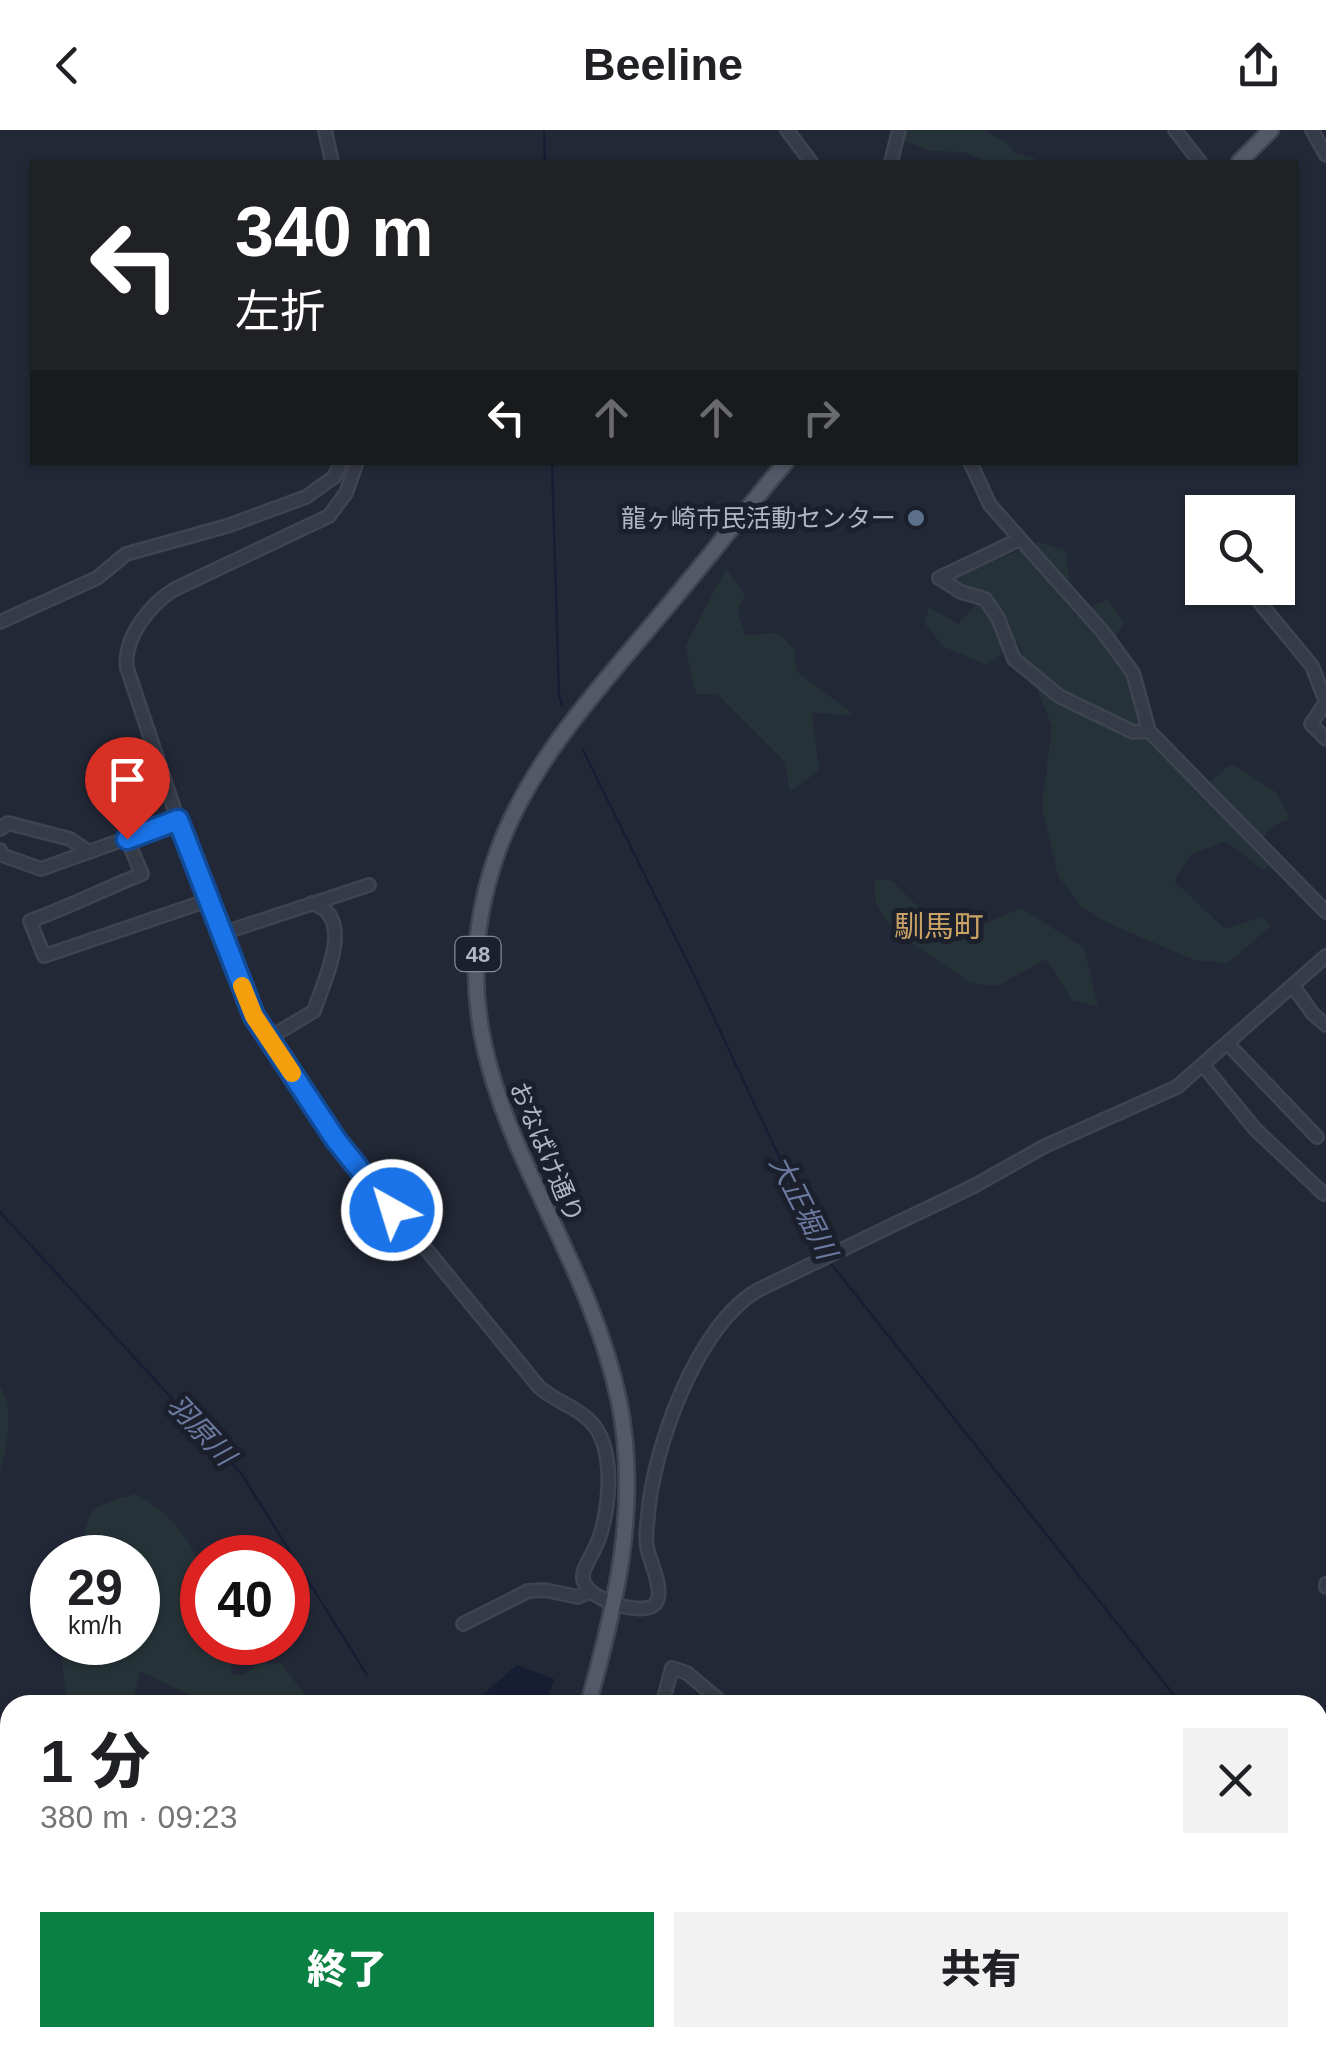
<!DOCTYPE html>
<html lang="ja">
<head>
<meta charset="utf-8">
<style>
	body { margin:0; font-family:Arial,"Noto Sans JP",sans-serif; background:#f2f2f2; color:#202124; height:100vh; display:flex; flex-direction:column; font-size:38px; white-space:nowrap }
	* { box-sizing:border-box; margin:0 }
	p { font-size:32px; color:#757577 }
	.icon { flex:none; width:55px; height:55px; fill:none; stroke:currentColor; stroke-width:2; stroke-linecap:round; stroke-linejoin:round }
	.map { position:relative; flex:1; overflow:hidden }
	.side { position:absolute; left:0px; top:1565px; width:1328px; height:352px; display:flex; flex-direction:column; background:#fff; border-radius:30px 30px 0 0; box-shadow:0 2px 8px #0004 }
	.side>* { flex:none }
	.top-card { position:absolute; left:30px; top:30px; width:1268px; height:305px; border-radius:0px; box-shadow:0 2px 8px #0004; background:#202124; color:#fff; overflow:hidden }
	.buttons { position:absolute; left:1185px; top:365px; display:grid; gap:20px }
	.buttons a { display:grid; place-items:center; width:110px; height:110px; border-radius:0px; background:#fff; box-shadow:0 2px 8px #0004; font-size:50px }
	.speed { position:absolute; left:30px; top:1405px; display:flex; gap:20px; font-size:50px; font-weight:700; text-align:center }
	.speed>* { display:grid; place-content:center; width:130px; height:130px; border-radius:50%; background:#fff; box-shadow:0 2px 8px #0004; line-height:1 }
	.speed small { font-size:25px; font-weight:400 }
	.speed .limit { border:15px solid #d22; background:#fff; color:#111 }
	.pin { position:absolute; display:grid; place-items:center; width:85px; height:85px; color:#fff; margin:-102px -42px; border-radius:50% 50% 50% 0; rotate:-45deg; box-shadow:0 0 10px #0007 }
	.pin .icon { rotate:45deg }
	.me { position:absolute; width:110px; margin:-55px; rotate:321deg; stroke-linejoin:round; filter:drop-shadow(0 0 8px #0008) }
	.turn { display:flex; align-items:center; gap:35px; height:210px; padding:0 40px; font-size:45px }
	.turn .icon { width:130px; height:130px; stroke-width:2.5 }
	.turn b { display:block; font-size:70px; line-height:85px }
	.lanes { display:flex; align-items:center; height:95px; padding:0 40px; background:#0003; justify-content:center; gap:50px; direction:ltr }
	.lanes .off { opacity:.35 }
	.round { display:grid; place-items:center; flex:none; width:105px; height:105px; border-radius:0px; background:#f2f2f2 }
	.summary { display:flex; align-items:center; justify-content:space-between; height:170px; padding:0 40px }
	h1 { font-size:60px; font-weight:800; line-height:75px }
	.button { display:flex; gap:20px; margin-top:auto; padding:20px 40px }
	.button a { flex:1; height:115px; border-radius:0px; background:#0b8043; color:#fff; font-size:40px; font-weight:800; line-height:115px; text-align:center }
	.button a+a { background:#f2f2f2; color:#202124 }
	header { display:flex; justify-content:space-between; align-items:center; height:130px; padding:0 40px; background:#fff; font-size:45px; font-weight:800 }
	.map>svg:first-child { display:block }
	.green { fill:#253338 }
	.water { fill:#171e34 }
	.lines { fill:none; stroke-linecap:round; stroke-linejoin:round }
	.stream { stroke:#171e34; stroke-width:2.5 }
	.minor-casing { stroke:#3f4451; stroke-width:16 }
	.major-casing { stroke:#3f4451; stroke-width:19 }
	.minor { stroke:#363b48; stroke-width:11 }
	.major { stroke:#545968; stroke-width:14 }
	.route-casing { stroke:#114b97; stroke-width:25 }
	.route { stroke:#1a73e8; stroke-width:18 }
	.slow { stroke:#f59e0b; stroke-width:18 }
	.service-dot { fill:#5c6f8a; stroke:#1b202c; stroke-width:4 }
	.labels { text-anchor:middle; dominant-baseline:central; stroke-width:10; stroke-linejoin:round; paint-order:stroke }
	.shield { fill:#1b202c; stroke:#848896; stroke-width:2.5 }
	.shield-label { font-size:22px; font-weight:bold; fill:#b1b5c4 }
	.poi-label { font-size:25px; fill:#b1b5c4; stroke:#1b202c; text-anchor:end }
	.street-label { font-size:25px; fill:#b1b5c4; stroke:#1b202c }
	.water-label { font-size:28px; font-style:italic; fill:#6c7aa0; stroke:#1b202c }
	.quarter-label { font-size:30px; fill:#caa265; stroke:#1b202c }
</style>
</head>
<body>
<header><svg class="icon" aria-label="back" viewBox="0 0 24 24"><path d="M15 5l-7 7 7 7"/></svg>Beeline<svg class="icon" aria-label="share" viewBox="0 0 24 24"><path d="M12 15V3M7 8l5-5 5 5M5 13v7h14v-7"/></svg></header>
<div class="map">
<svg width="1326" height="1917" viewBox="0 0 1326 1917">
	<rect width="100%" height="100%" fill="#232837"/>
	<!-- green -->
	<g class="green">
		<polygon points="892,0 983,0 1006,12 1015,23 1046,32 986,32 965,22 931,21 902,10"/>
		<polygon points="1039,412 1065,420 1074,486 1107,469 1124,493 1107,522 1126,546 1145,605 1200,661 1227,637 1234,635 1276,662 1290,689 1275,695 1252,719 1270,735 1263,740 1226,711 1191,724 1174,751 1225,799 1261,787 1271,796 1228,833 1194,830 1108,793 1082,777 1058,746 1042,677 1052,596 1018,512 987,535 944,517 925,494 929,477 958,494 976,475 956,447"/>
		<polygon points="726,439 745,465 737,481 745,505 778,503 794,519 797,542 855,585 812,583 819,641 790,661 785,632 717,564 696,564 685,516"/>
		<polygon points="874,749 892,751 915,774 978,797 1021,778 1084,818 1098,876 1073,871 1046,829 997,856 971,853 893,801 876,774"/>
		<path d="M 0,1257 C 16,1281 6,1318 0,1345 Z"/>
		<path d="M 136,1364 C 165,1380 192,1408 202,1441 C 208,1462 202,1491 202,1512 L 229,1513 L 232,1544 L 242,1546 L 260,1533 L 281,1534 L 313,1575 L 210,1575 L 140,1541 L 132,1575 L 68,1575 L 59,1513 L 138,1512 L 138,1428 L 78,1427 C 93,1378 81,1379 136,1364 Z"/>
		<polygon points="0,1609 10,1619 10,1731 0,1735"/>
		<polygon points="185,1908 312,1908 300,1917 186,1917"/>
	</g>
	<!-- water -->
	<g class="water">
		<polygon points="517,1535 554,1549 546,1575 471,1575"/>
		<polygon points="312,1908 407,1908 400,1917 300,1917"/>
	</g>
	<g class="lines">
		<!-- stream -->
		<g class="stream">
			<polyline points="544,0 545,32"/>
			<polyline points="552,332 559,565 562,575"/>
			<polyline points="583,620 694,845 824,1123"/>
			<polyline points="0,1082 241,1343 367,1545"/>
			<polyline points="828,1130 1182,1575"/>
			<polyline points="1318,1747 1326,1758"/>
		</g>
		<!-- minor casing -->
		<g class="minor-casing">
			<g id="minor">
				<polyline points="325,0 332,32"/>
				<polyline points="787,0 811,32"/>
				<polyline points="1175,0 1200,32"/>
				<polyline points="1312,0 1326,25"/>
				<polyline points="891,32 899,0"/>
				<path d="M 357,332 L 346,363 L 329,386 L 175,459 C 150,474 123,508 127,538 L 178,690 L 254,886 L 336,1009 L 539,1257 C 554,1271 575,1276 589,1290 C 618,1317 610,1389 594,1420 C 590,1429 582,1439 583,1448 C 584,1469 640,1486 654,1475 C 667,1464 649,1430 647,1417 C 645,1407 647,1396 648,1386 C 653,1318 697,1195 758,1160 L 974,1056 L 1045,1016 L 1177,957 L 1326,826"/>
				<polyline points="970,332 990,375 1103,502 1133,543 1149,601 1326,782"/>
				<polyline points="939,448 961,462 985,469 998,488 1014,529 1059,566 1133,602 1149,601"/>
				<polyline points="939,448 1018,410"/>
				<polyline points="1256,468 1312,536 1326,572 1311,594 1326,609"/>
				<polyline points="0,492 97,448 126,424 227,396 306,367 334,347 341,332"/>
				<polyline points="0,699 8,693 70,709 89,722"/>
				<path d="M 127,709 L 142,744 C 104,759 69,777 30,791 L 44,826 L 209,770"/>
				<polyline points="0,720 2,725 41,739 178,690"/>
				<polyline points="220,804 369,755"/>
				<polyline points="1293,856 1313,884 1326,895"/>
				<path d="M 269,908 L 314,881 C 324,850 357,787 312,773"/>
				<polyline points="1228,914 1317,1007"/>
				<polyline points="1203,935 1255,999 1324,1064"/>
				<polyline points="1326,1454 1326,1457"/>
				<polyline points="463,1494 528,1461 545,1460 578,1467 589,1462"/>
				<polyline points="662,1575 672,1538 687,1543 725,1575"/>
				<polyline points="527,1908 563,1917"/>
				<polyline points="747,1908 782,1917"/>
				<polyline points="95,1917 100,1908"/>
				<polyline points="164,1917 186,1915"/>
				<polyline points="949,1917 952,1908"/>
			</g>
		</g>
		<!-- major casing -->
		<g class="major-casing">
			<g id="major">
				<polyline points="1239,32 1271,0"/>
				<path d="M 588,1575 C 616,1474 640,1376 619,1271 C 577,1072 417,941 499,718 C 533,626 604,553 666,478 C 707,430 745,380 786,332"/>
				<polyline points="495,1917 497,1908"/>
			</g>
		</g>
		<!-- minor -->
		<use href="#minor" class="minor"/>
		<!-- major -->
		<use href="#major" class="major"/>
	</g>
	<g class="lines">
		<!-- route casing -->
		<g class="route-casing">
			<polyline id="route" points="127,709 178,690 254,886 336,1010 392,1080"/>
		</g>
		<!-- route -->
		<use href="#route" class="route"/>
		<!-- slow -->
		<polyline class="slow" points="242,856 254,886 292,943"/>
	</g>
	<!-- markers -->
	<circle class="service-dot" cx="916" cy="388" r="10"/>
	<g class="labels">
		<!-- shield labels -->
		<rect class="shield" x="455.5" y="807" width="45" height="34" rx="8"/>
		<g class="shield-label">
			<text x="478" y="824">48</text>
		</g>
		<!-- poi labels -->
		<g class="poi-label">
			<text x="896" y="388">龍ヶ崎市民活動センター</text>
		</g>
		<!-- street labels -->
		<g class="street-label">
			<text transform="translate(547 1022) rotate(67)">おなばけ通り</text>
		</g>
		<!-- water labels -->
		<g class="water-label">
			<text transform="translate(803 1077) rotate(63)">大正堀川</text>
			<text transform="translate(201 1300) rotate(47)">羽原川</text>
		</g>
		<!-- quarter labels -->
		<g class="quarter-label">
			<text x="939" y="796">馴馬町</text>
		</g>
	</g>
</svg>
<div class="buttons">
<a><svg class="icon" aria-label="search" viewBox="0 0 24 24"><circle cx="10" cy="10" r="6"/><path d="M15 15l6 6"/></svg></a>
</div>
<div class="speed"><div>29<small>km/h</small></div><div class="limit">40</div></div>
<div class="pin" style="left:127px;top:709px;background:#d93025"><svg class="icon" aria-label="arrive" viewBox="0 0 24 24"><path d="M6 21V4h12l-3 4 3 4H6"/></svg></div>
<svg class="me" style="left:392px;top:1080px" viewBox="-20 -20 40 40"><circle r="17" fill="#1a73e8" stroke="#fff" stroke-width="3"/><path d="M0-11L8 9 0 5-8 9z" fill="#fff"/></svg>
<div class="top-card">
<div class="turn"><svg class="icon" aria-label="left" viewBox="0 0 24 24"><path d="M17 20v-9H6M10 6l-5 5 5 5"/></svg><div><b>340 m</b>左折</div></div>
<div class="lanes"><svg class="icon" aria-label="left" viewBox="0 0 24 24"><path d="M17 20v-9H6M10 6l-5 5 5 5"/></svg><svg class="icon off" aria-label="ahead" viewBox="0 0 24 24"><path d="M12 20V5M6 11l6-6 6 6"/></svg><svg class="icon off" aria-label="ahead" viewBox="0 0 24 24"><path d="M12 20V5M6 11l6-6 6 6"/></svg><svg class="icon off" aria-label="right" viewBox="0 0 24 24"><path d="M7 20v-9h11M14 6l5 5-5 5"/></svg></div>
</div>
<section class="side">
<div class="summary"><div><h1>1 分</h1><p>380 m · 09:23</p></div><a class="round"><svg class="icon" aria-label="close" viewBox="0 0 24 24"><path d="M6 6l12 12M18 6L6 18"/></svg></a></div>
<div class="button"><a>終了</a><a>共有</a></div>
</section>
</div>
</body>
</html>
